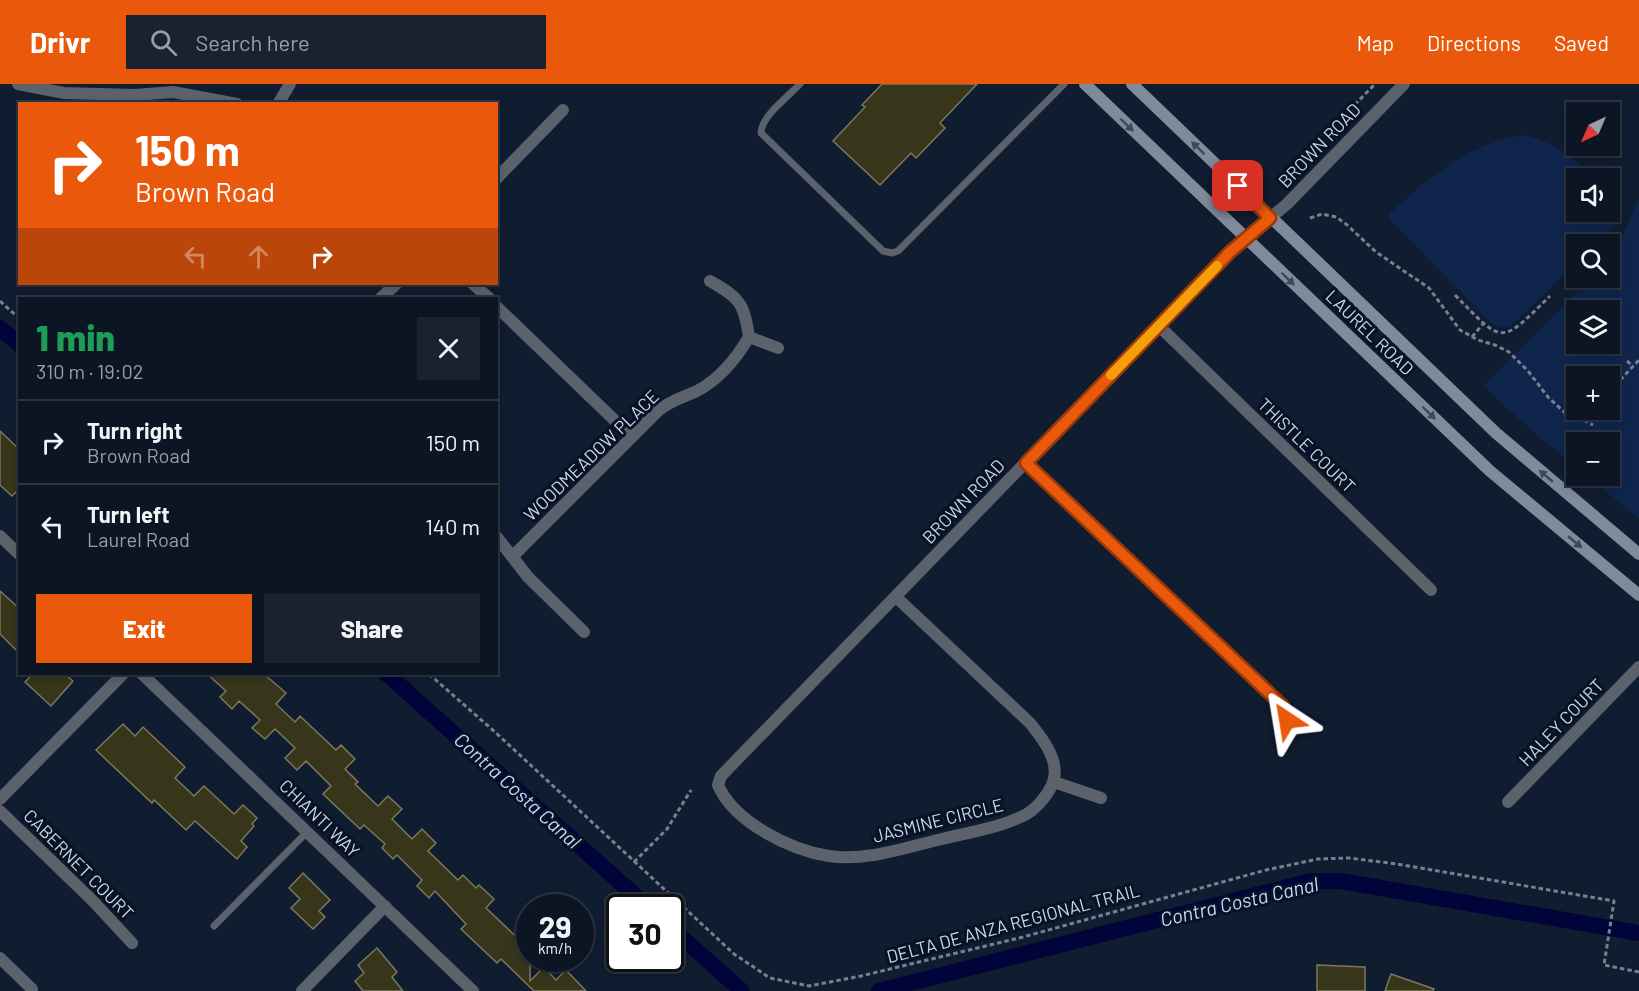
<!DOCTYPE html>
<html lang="en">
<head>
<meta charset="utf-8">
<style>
	body { margin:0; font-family:Barlow,sans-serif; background:#1a2231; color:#f1f3f6; height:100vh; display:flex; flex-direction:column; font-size:22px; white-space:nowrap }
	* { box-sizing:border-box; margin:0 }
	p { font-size:20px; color:#9a9fa6 }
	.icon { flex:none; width:33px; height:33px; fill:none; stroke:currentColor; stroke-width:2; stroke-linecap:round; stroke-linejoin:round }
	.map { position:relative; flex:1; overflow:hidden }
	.side { position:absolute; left:18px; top:213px; width:480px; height:378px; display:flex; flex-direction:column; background:#0c1524; border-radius:0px; box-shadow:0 3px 9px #0003,0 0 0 2px #2c3441 }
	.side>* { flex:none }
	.guide { position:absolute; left:18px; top:18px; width:480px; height:183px; border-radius:0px; box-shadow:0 3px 9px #0003,0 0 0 2px #2c3441; background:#ea580c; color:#fff; overflow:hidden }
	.needle { width:39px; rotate:224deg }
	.tools { position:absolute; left:1566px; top:18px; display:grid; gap:12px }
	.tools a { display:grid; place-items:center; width:54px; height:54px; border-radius:0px; background:#0c1524; box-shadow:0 3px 9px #0003,0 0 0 2px #2c3441; font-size:30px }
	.speed { position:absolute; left:516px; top:810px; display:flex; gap:12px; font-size:30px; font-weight:700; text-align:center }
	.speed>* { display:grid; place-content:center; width:78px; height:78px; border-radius:50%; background:#0c1524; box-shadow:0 3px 9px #0003,0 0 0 2px #2c3441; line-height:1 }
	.speed small { font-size:15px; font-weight:400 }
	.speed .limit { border:3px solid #111; border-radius:9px; background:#fff; color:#111 }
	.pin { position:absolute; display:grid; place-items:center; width:51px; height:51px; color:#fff; margin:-26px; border-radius:12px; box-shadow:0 3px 9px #0006 }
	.me { position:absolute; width:66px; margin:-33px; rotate:327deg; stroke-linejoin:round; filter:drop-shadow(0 0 4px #0008) }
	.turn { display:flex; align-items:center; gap:21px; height:126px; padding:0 18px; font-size:27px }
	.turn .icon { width:78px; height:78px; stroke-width:2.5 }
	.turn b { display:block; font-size:42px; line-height:51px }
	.lanes { display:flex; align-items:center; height:57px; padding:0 18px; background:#0003; justify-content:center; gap:30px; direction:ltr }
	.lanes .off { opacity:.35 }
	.round { display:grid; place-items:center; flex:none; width:63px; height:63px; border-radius:0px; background:#1a2231 }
	.head { display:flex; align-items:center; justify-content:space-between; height:102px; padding:0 18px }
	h1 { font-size:36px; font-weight:800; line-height:45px; color:#1e9e55 }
	.action { display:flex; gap:12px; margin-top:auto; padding:12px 18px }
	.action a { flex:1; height:69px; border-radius:0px; background:#ea580c; color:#fff; font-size:24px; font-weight:800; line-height:69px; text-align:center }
	.action a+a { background:#1a2231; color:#f1f3f6 }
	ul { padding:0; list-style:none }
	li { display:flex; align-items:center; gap:18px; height:84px; padding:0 18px; border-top:2px solid #2c3441 }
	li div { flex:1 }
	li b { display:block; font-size:22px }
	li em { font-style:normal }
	header { display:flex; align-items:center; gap:36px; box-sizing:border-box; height:84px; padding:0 30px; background:#ea580c; color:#fff }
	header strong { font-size:28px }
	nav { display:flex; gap:33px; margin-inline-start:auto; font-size:21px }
	.search { width:420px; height:54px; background:#1a2231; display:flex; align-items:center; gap:15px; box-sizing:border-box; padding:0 21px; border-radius:0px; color:#9a9fa6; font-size:22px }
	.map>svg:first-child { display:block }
	.green { fill:#0f254c; fill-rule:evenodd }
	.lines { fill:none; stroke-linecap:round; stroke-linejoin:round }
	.canal { stroke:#00043a; stroke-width:16 }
	.building { fill:#37361b; stroke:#7a795c; stroke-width:1.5 }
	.path { stroke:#768091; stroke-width:3; stroke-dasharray:4.5 3; stroke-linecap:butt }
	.service { stroke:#5b626c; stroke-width:7 }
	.minor { stroke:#5b626c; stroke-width:12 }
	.tertiary { stroke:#5b626c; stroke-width:12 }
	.secondary { stroke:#7f8a9b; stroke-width:12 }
	.oneway { fill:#3d485a }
	.route-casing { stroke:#983908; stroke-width:15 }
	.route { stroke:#ea580c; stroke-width:10 }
	.slow { stroke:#f59e0b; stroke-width:10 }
	.labels { text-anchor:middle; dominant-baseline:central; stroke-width:6; stroke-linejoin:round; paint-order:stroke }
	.street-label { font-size:18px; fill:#cdd5e3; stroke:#071225 }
	.water-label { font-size:20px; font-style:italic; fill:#c3d8fb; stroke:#071225 }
</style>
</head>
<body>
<header>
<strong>Drivr</strong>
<div class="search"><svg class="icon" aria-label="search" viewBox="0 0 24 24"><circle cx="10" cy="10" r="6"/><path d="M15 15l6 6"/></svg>Search here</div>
<nav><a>Map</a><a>Directions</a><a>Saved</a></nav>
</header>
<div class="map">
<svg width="1639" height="907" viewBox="0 0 1639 907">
	<rect width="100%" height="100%" fill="#101c30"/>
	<!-- green -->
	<g class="green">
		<path d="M 1525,51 C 1553,59 1573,70 1591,94 L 1576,94 L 1576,128 L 1610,128 L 1610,122 L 1618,138 L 1595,160 L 1576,160 L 1576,179 L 1511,242 L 1499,243 L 1490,238 L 1388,134 L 1391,128 C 1433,91 1467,59 1525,51 Z"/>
		<path d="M 1639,114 L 1639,434 L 1586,392 L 1610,392 L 1610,358 L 1576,358 L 1576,384 L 1523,339 L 1483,302 L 1591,194 L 1610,194 L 1610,174 L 1615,169 ZM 1576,226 L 1610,226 L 1610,260 L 1576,260 ZM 1576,292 L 1610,292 L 1610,326 L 1576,326 Z"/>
	</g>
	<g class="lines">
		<!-- canal -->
		<g class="canal">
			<polyline points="0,244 20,261"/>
			<polyline points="387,590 649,824"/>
			<polyline points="670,843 742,907"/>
			<polyline points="879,907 1311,797 1341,797 1639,849"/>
		</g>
	</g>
	<!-- building -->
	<g class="building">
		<polygon points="882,0 977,0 940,39 945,44 916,74 911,69 880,101 833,57 865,23 862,21"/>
		<polygon points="0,347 20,366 20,404 12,412 0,401"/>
		<polygon points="0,507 20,525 20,570 0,550"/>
		<polygon points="33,590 65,590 73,597 51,622 25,598"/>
		<polygon points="207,590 263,590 271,596 286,609 276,620 295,638 300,632 336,666 341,661 355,675 345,685 358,698 355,700 378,722 388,712 402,725 392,735 412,755 422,745 436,759 428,767 458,796 463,791 476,804 479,801 494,815 486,824 530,866 530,897 544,883 556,896 566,886 586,907 534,907 501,875 497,879 461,845 466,840 435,807 429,814 417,802 422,796 397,771 393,775 382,764 385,760 364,741 360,745 323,710 331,702 306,677 297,686 285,674 295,664 275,645 265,655 252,644 260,636 239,617 232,625 220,613 226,607"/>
		<polygon points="123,640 135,652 143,643 185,683 175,694 194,712 204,702 234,730 243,721 257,734 252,740 254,742 241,757 247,763 237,775 195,737 186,746 154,716 152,719 96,666"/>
		<polygon points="303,789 330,816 319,827 325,833 313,845 291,824 300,815 289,804"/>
		<polygon points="377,864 397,888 392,893 403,907 363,907 355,897 364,889 358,881"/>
		<polygon points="1317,881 1365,883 1365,907 1317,907"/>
		<polygon points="1391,890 1434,905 1433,907 1385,907"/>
	</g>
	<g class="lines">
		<!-- path -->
		<g class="path">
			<polyline points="1281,95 1314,57 1338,38 1375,0"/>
			<polyline points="1310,134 1322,130 1336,133 1346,140 1376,168 1429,204 1460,246 1478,256 1495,261 1509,268 1528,287 1548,313 1564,328 1582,335"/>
			<path d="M 1455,211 C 1504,261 1500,261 1550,212"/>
			<polyline points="0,217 20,235"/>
			<polyline points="1472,253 1483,240"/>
			<polyline points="1627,277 1633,282"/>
			<polyline points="1610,307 1639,276"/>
			<polyline points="1591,326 1582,335 1593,341"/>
			<polyline points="429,590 495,648 734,870 770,894 809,902 861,892 1023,853 1266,786 1318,775 1349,774 1397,780 1614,817 1604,881 1639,888"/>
			<polyline points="634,778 667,745 691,706"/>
		</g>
		<!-- service -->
		<g class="service">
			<path d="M 800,0 C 788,13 762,31 761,49 L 883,167 L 892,169 L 898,167 L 1064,0"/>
			<polyline points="214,842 308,747"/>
		</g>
		<!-- minor -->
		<g class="minor">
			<polyline points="18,0 64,9 135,11 173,8 237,20"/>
			<polyline points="278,20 290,0"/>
			<polyline points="496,95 563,26"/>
			<polyline points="473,200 489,214"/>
			<polyline points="381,214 396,200"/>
			<polyline points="496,222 631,352"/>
			<polyline points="1159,242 1431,506"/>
			<polyline points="749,253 778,264"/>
			<polyline points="1026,379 1283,622 1291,649"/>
			<polyline points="0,452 20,471"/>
			<polyline points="496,452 528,493 584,548"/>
			<path d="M 513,472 L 659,326 C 673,315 682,314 697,307 C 720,295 736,275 749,253 C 744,219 740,214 710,197"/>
			<path d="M 896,513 L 1030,639 C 1043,655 1062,679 1052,701 C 1047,712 1036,725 1025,731 C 999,744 970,748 942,755 C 906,763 866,778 829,772 C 790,766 734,738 718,701 L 721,692 L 1230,168 L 1245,155"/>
			<polyline points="142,590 473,907"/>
			<polyline points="1054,698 1101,714"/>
			<polyline points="0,715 123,590"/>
			<polyline points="1508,718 1639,583"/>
			<polyline points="0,727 93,817 132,859"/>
			<polyline points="0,874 32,905"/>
			<polyline points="302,907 385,822"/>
		</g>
		<!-- tertiary -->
		<polyline class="tertiary" points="1245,155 1287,120 1404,0"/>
		<!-- secondary -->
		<g class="secondary">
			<polyline points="1085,0 1490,387 1639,511"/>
			<polyline points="1132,0 1496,349 1639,470"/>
		</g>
	</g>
	<!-- one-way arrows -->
	<defs><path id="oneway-solid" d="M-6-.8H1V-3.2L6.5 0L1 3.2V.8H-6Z" transform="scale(1.5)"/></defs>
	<g class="oneway">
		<use href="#oneway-solid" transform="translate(1127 41) rotate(44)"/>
		<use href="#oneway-solid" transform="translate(1198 64) rotate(-136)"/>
		<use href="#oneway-solid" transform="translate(1288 195) rotate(44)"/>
		<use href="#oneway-solid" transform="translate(1429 329) rotate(44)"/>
		<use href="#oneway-solid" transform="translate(1546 392) rotate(-140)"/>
		<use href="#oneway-solid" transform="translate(1575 458) rotate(40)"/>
	</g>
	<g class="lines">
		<!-- route casing -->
		<g class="route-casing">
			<polyline id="route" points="1238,102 1270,134 1230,168 1026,379 1283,622 1287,636"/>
		</g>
		<!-- route -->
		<use href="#route" class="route"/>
		<!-- slow -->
		<polyline class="slow" points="1111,291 1217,182"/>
	</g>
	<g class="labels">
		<!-- street labels -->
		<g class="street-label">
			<text transform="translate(1319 61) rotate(-46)">BROWN ROAD</text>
			<text transform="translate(1370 248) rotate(44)">LAUREL ROAD</text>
			<text transform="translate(1307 361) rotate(44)">THISTLE COURT</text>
			<text transform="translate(591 371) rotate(-44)">WOODMEADOW PLACE</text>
			<text transform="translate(963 417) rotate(-46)">BROWN ROAD</text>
			<text transform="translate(1561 638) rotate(-46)">HALEY COURT</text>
			<text transform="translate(320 734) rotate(44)">CHIANTI WAY</text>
			<text transform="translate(938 736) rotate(-14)">JASMINE CIRCLE</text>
			<text transform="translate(79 780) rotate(45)">CABERNET COURT</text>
			<text transform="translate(1013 839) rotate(-15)">DELTA DE ANZA REGIONAL TRAIL</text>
		</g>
		<!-- water labels -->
		<g class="water-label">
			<text transform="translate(518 706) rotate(42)">Contra Costa Canal</text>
			<text transform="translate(1239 817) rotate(-13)">Contra Costa Canal</text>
		</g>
	</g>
</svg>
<div class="tools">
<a><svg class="needle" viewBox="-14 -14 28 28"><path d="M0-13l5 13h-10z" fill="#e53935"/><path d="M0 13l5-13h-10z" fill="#9a9fa6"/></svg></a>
<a><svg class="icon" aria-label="sound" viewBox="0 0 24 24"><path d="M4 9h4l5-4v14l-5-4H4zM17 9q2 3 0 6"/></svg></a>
<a><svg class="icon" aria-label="search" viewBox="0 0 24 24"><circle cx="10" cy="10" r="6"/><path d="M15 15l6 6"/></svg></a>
<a><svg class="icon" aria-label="layers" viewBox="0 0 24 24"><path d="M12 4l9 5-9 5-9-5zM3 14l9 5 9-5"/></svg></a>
<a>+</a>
<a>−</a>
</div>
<div class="speed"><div>29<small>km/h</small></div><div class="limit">30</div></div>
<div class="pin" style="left:1238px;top:102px;background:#d93025"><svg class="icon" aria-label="arrive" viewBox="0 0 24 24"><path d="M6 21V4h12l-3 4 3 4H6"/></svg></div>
<svg class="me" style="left:1287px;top:636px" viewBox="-20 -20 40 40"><path d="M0-17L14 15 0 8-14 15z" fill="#ea580c" stroke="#fff" stroke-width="4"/></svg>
<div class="guide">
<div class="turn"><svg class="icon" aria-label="right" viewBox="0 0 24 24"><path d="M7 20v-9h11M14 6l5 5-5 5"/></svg><div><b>150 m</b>Brown Road</div></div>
<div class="lanes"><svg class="icon off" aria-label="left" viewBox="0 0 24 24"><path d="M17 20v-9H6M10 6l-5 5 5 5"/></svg><svg class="icon off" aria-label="ahead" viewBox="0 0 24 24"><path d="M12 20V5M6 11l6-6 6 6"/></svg><svg class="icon" aria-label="right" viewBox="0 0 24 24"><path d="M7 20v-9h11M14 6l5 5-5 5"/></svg></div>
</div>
<section class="side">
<div class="head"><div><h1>1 min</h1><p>310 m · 19:02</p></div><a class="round"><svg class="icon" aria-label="close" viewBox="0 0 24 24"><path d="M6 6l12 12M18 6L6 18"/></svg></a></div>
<ul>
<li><svg class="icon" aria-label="right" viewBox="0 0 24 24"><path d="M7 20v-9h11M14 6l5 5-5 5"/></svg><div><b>Turn right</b><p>Brown Road</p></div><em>150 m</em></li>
<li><svg class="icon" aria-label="left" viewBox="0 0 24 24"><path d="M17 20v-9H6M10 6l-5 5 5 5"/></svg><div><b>Turn left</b><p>Laurel Road</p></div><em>140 m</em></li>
</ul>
<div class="action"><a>Exit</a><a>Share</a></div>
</section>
</div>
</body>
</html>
